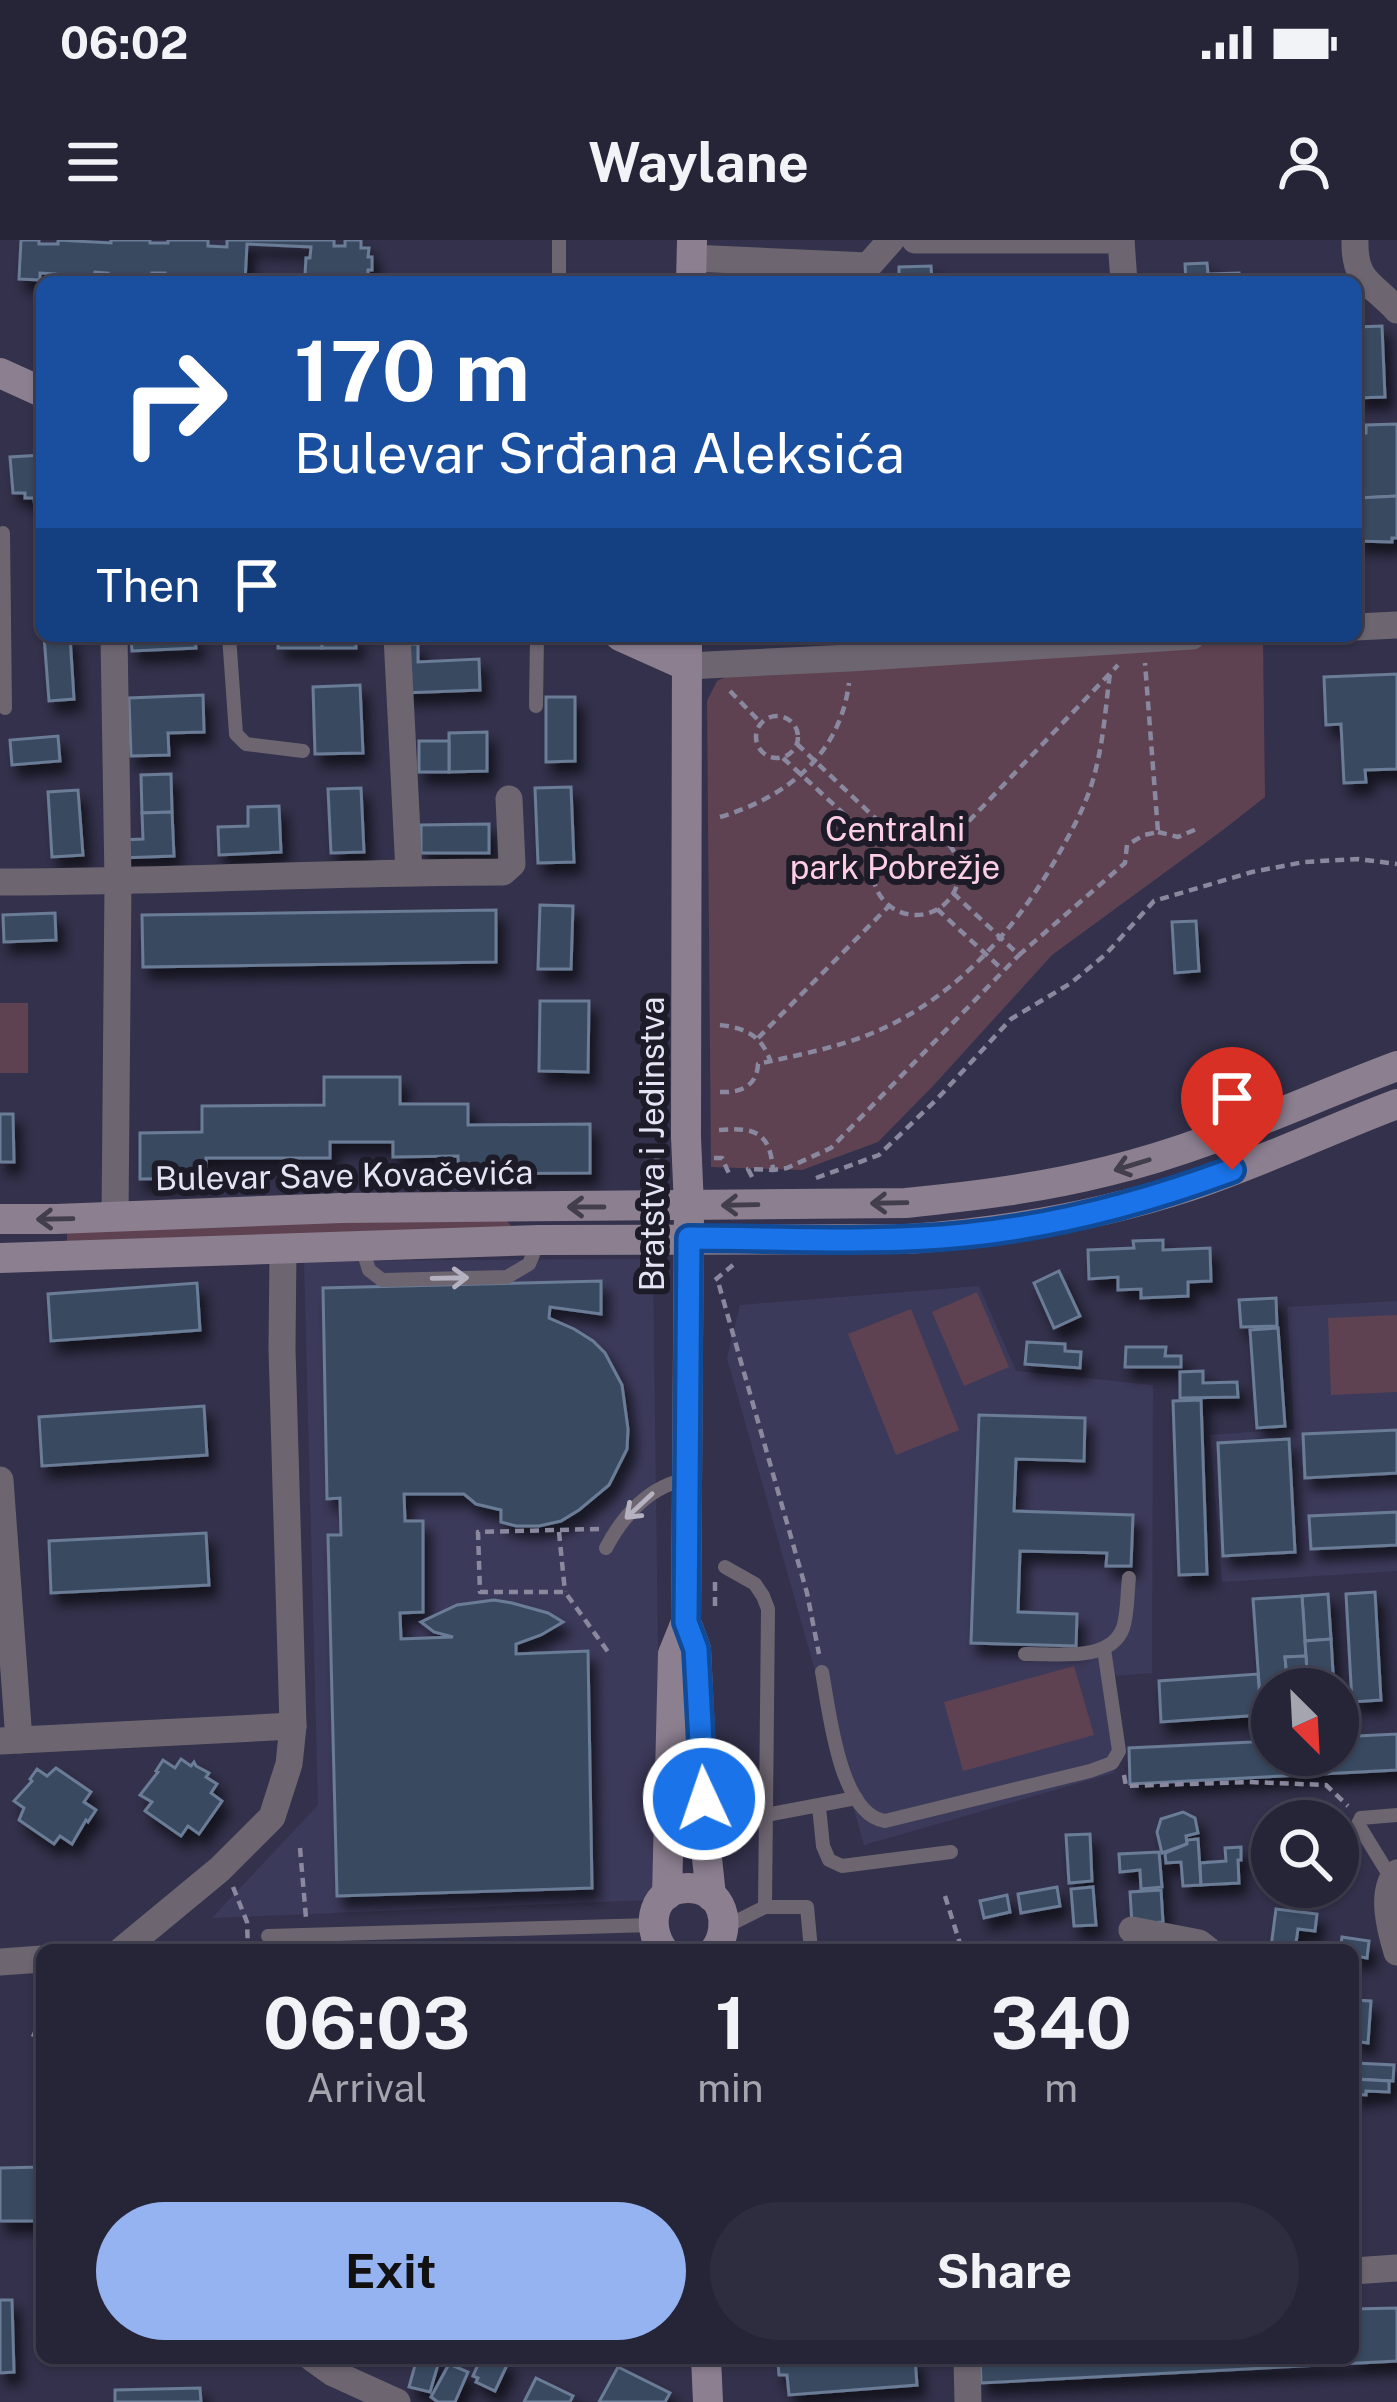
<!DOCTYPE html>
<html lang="en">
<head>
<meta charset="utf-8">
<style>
	body { margin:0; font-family:"Public Sans",sans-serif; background:#2e2d40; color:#f1f3f6; height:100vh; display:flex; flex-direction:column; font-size:45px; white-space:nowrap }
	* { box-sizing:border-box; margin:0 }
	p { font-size:39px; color:#a4a5ae }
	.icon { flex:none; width:66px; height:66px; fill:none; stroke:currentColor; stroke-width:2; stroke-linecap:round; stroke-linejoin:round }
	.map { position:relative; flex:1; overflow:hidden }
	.side { position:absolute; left:36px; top:1704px; width:1323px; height:420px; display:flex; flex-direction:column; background:#262538; border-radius:18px; box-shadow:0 3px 9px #0004,0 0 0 3px #424253 }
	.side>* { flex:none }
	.banner { position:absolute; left:36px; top:36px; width:1326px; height:366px; border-radius:18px; box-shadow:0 3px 9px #0004,0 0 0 3px #424253; background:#1a4fa0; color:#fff; overflow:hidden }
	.needle { width:78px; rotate:156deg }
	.controls { position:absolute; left:1251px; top:1428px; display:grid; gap:24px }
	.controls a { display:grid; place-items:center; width:108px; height:108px; border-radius:50%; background:#262538; box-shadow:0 3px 9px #0004,0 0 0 3px #424253; font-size:60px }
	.pin { position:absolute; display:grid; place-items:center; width:102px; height:102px; color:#fff; margin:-123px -51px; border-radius:50% 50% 50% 0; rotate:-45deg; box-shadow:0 0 12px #0007 }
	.pin .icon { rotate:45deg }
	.me { position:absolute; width:132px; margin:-66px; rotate:357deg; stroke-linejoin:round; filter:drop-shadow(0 0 9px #0008) }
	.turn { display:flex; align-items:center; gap:42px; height:252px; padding:0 60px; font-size:54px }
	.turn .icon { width:156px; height:156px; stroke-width:2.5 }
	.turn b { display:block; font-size:84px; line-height:102px }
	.then { display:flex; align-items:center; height:114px; padding:0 60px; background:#0003; gap:24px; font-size:45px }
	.eta { display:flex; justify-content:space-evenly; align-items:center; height:204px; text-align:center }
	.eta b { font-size:72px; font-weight:700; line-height:84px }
	.cta { display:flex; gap:24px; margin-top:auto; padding:24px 60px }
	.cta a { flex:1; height:138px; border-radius:72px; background:#95b2f1; color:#111; font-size:48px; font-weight:700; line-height:138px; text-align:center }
	.cta a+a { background:#2e2d40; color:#f1f3f6 }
	.status { display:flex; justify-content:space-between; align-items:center; height:84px; padding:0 60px; background:#262538; direction:ltr }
	.status svg { height:33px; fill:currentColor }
	header { display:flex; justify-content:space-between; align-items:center; height:156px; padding:0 60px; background:#262538; font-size:54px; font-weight:700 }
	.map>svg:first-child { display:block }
	.built { fill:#3c3a5a }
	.green { fill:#5f4251 }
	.building { fill:#394a61; stroke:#6a7c96; stroke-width:3; filter:url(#shadow) }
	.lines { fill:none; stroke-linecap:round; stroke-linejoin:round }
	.path { stroke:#8a889e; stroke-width:4.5; stroke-dasharray:9 6; stroke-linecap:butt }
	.lane { stroke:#6d6570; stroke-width:14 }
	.street { stroke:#6d6570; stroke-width:27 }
	.secondary { stroke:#8c7f90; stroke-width:30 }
	.oneway { stroke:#433e4c }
	.oneway2 { stroke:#b5b1c0 }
	.route-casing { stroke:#114b97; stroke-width:30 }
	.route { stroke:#1a73e8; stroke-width:21 }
	.labels { text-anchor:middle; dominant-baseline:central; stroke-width:12; stroke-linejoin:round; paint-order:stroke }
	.park-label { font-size:33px; fill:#fdcee5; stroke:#1c1b27 }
	.street-label { font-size:33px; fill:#e5e4f5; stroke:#1c1b27 }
</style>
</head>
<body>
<div class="status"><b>06:02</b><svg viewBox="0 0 49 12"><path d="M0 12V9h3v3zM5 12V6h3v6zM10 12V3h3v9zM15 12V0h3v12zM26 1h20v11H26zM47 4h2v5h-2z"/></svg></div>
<header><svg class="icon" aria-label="menu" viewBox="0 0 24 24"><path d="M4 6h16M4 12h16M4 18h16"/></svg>Waylane<svg class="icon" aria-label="person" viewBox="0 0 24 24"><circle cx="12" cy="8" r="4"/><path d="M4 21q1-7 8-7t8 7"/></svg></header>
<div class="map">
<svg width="1397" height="2162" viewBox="0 0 1397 2162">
	<defs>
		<filter id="shadow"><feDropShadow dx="7" dy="11" stdDeviation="6" flood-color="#0009"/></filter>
	</defs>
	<rect width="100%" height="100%" fill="#33314b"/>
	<!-- built -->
	<g class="built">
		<polygon points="653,1019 661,1646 649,1660 212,1678 318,1565 304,1021"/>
		<polygon points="979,1046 1016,1131 1153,1145 1152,1433 1112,1436 1114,1533 864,1605 727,1118 740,1065"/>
		<polygon points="1397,1061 1397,1331 1222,1342 1210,1195 1294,1189 1287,1067"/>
	</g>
	<!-- green -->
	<g class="green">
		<polygon points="1263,402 1265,557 1223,590 1052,715 933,846 878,902 802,930 711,927 707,461 717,441 742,429"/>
		<rect x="0" y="763" width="28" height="70"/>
		<polygon points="504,977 516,992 67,1002 67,989"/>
		<polygon points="977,1052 1009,1127 964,1146 932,1072"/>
		<polygon points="911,1069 959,1190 896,1215 848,1094"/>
		<polygon points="1397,1075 1397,1152 1331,1155 1328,1078"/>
		<polygon points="1074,1426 1094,1495 963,1531 944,1462"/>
	</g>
	<!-- building -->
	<g class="building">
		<polygon points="21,0 39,0 39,4 58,4 58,0 111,3 111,0 150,0 150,3 168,3 168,0 208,0 208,6 227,7 227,0 334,0 334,6 345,6 345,0 361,0 361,8 369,8 368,17 372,17 372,30 368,30 368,38 372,38 372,42 309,42 310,35 305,35 306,18 310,18 311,7 247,4 245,42 225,42 225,35 211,35 210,42 165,41 165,33 152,33 152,40 107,38 108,33 95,32 94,38 74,37 74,40 55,40 55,34 40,33 40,40 19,39"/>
		<polygon points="1207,23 1208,34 1239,33 1239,42 1186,42 1185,24"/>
		<polygon points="931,26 932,42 899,42 899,27"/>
		<polygon points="1382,86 1385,157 1356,158 1356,87"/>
		<polygon points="1397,184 1397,256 1362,258 1359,194 1366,193 1366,185"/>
		<polygon points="42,215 42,270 35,270 34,258 25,258 25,253 13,253 10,217"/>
		<polygon points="1397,256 1397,298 1392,298 1392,302 1356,301 1357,258"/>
		<polygon points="44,396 70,396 74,459 49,461"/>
		<polygon points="131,396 195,396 196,408 132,411"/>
		<rect x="278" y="396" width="44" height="12"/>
		<rect x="322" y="396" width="34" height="12"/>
		<polygon points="401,404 418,404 418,422 479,419 480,450 403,453"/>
		<polygon points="1397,434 1397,529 1365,530 1366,542 1344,543 1341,484 1326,485 1324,437"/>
		<polygon points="360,445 363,513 315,514 313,447"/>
		<polygon points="203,455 204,492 168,493 169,515 131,516 129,458"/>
		<polygon points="546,457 575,457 575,521 546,522"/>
		<polygon points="487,492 487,531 449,532 449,493"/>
		<polygon points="58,496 60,521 12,525 10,500"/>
		<rect x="419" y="501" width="30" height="31"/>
		<polygon points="171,534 172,572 142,573 141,535"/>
		<polygon points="571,547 574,622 538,623 535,548"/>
		<polygon points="361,548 364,612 331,613 328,549"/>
		<polygon points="78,550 83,615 52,617 48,552"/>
		<polygon points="279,566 281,612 219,615 218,587 248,586 248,567"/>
		<polygon points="172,572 174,616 120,618 120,600 143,599 142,573"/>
		<polygon points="489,584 489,613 421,613 421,585"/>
		<polygon points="540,665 573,666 571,729 538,729"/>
		<polygon points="496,670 496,722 143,727 142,675"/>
		<polygon points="55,673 56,700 4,702 3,675"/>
		<polygon points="1196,681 1199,731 1175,733 1172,682"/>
		<polygon points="540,761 589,761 588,832 539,831"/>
		<polygon points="324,837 400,837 400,864 468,864 468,885 590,884 590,933 459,934 458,916 393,917 393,902 330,902 330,918 206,918 206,938 140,939 140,893 202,892 202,866 324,865"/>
		<polygon points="0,874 13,874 14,922 0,922"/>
		<polygon points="1163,1000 1163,1010 1210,1008 1211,1041 1188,1042 1188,1056 1141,1058 1141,1049 1118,1050 1118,1037 1089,1039 1088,1010 1134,1008 1133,1001"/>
		<polygon points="1059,1031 1080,1076 1054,1088 1034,1043"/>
		<polygon points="601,1041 601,1074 550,1067 549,1078 574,1089 593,1101 605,1113 622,1145 628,1189 627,1209 609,1245 579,1270 561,1281 539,1286 516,1286 501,1282 501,1270 476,1264 464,1254 404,1254 405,1281 423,1281 423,1372 400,1373 401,1399 453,1397 434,1392 421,1382 457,1365 494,1360 512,1363 548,1373 563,1382 541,1395 516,1404 516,1414 588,1411 592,1648 337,1656 328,1295 341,1295 340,1258 327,1259 323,1048"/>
		<polygon points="197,1043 200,1090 51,1101 48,1054"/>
		<polygon points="1276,1058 1277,1086 1241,1087 1239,1060"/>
		<polygon points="1278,1088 1285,1186 1257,1188 1250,1090"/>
		<polygon points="1027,1102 1065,1104 1065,1111 1081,1112 1080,1128 1025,1124"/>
		<polygon points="1126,1107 1166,1107 1165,1116 1181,1116 1181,1127 1125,1127"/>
		<polygon points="1203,1131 1203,1143 1237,1142 1238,1157 1180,1158 1180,1132"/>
		<polygon points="1201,1160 1207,1334 1179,1335 1173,1161"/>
		<polygon points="204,1166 207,1215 42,1226 39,1177"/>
		<polygon points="979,1175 1085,1178 1084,1221 1016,1219 1014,1271 1133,1275 1131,1326 1106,1326 1107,1313 1020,1311 1018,1372 1077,1374 1076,1406 971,1403"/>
		<polygon points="1397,1190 1397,1233 1305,1238 1303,1194"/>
		<polygon points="1289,1199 1295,1312 1223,1316 1218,1203"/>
		<polygon points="1397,1272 1397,1305 1311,1309 1309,1276"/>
		<polygon points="206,1293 209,1345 51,1353 49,1301"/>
		<polygon points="1375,1352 1381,1460 1352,1462 1346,1354"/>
		<polygon points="1328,1354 1331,1399 1305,1401 1302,1356"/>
		<polygon points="1302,1356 1306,1416 1285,1417 1288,1449 1272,1449 1272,1470 1261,1471 1253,1359"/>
		<polygon points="1331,1399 1334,1449 1308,1449 1305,1401"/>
		<polygon points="1306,1416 1308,1449 1288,1449 1285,1417"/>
		<polygon points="1258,1434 1261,1475 1161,1482 1159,1441"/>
		<polygon points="1397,1494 1397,1530 1130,1544 1129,1508 1272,1501 1272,1515 1338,1515 1338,1497"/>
		<polygon points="181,1519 191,1526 194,1522 196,1526 209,1533 206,1537 217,1544 211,1553 222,1561 199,1594 188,1586 181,1596 145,1571 152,1562 140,1555 158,1532 156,1531 163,1520 175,1528"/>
		<polygon points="56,1528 91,1552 84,1562 96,1570 88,1582 86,1580 72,1604 60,1596 54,1604 19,1580 24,1568 14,1561 32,1541 30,1539 37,1529 47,1536"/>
		<polygon points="1183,1572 1195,1578 1198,1593 1186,1596 1187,1604 1162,1613 1157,1592 1161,1579"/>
		<polygon points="1090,1594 1092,1641 1069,1643 1066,1595"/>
		<polygon points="1198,1599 1201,1645 1183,1646 1181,1622 1166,1623 1165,1613 1187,1604 1187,1600"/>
		<polygon points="1241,1607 1241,1620 1238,1620 1239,1643 1201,1645 1200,1623 1226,1621 1225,1608"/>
		<polygon points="1159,1612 1162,1647 1141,1649 1140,1630 1120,1632 1119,1614"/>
		<polygon points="1057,1647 1060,1666 1021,1673 1018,1654"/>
		<polygon points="1093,1647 1096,1685 1074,1686 1071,1649"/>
		<polygon points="1161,1650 1163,1682 1132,1684 1130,1652"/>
		<polygon points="1007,1655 1010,1672 984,1678 980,1661"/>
		<polygon points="1276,1669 1317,1674 1315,1691 1298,1689 1295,1710 1271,1707"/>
		<polygon points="1342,1697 1369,1701 1367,1718 1354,1716 1353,1720 1353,1710 1340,1710"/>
		<polygon points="1353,1760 1371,1761 1368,1803 1353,1801"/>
		<polygon points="1355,1823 1394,1825 1393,1841 1355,1839"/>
		<polygon points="1353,1839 1389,1841 1389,1852 1366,1851 1366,1855 1353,1854"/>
		<polygon points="42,1927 42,1981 0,1981 0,1928"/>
		<polygon points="0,2060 12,2060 14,2132 0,2133"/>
		<polygon points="1397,2068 1397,2121 981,2143 980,2118 1353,2118 1353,2069"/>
		<polygon points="417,2118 440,2118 430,2152 409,2147"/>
		<polygon points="481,2118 497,2118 508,2123 495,2151 476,2142 478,2138 473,2136"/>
		<polygon points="803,2118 915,2118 917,2145 789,2155 787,2135 779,2135 778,2123"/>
		<polygon points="449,2124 468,2132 455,2162 438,2162 431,2157"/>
		<polygon points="618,2127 670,2153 665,2162 599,2162"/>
		<polygon points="536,2138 573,2156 570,2162 524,2162"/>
		<polygon points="200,2148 201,2162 115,2162 115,2150"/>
	</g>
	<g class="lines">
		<!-- path -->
		<g class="path">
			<polyline points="730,451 761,483"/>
			<circle cx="777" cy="497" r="21"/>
			<polyline points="797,504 893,595"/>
			<polyline points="783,518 880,607"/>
			<path d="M 720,577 C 787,557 840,515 849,443"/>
			<circle cx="916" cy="632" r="43"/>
			<polyline points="1158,592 1178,597 1199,588"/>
			<polyline points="948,603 1118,425"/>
			<polyline points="953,653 1019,715 1125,623 1127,605 1144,595 1158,592 1145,423"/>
			<polyline points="937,669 1003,730"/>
			<path d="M 720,785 C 745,788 761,795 770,820"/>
			<polyline points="758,798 889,666"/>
			<path d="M 720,852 C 741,853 757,846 758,824 C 793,816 831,809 865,796 C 949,764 1013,694 1057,617 C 1074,587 1090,558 1097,524 C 1104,495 1106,463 1110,433"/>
			<path d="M 719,890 C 755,887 770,892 773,930"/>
			<polyline points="714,918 722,918 731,938"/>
			<polyline points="752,937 748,929 773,930 787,928 831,908 1019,715"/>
			<polyline points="816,938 879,915 938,858 1011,779 1071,743 1106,714 1154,661 1252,632 1304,622 1358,619 1397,624"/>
			<polyline points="652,939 656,919 661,919"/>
			<polyline points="645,1025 654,1038 662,1038"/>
			<polyline points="715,1040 733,1025"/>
			<polyline points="719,1045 807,1353 819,1414"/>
			<polyline points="599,1289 478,1292 480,1352 565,1352 611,1416"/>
			<polyline points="559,1292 565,1352"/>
			<polyline points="715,1342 715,1369"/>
			<polyline points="1124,1535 1126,1546 1249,1542 1326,1545 1348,1566"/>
			<polyline points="300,1608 306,1678"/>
			<polyline points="233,1647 247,1682 248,1710"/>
			<polyline points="945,1656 962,1710"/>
			<polyline points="33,1797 42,1776"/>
		</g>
		<!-- lane -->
		<g class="lane">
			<polyline points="559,0 559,42"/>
			<polyline points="3,293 5,468"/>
			<polyline points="229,396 236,494 246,504 303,511"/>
			<polyline points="536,466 537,396"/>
			<polyline points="362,1007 369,1030 382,1040 507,1037 529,1024 539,1000"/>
			<path d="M 606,1308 C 622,1277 650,1245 686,1240"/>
			<path d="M 1025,1414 C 1055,1413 1110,1423 1123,1388 C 1128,1373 1127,1354 1129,1338"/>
			<path d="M 822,1432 C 829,1469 839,1574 885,1581 L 1090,1531 L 1112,1523 L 1119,1511 L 1104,1409"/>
			<polyline points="819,1567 823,1606 829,1620 842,1626 951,1612"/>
			<polyline points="766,1575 856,1558"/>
			<polyline points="1391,1638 1358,1584 1361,1578 1397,1575"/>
			<polyline points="765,1667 807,1667 811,1710"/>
			<polyline points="725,1687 765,1667 768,1369 763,1356 755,1344 725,1327"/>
			<polyline points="268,1696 652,1685"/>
		</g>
		<!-- street -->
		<g class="street">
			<polyline points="915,0 1121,0"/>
			<polyline points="1121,0 1124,42"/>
			<path d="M 1355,0 C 1354,42 1371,42 1397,70"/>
			<polyline points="691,18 868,26"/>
			<polyline points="862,38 868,26 891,0"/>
			<polyline points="1356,387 1397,385"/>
			<polyline points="114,396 118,642 115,977"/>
			<polyline points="397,396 409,632"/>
			<polyline points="687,426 850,418 1192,396"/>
			<path d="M 0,642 C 168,642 335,632 503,632 L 512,624 L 509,559"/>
			<polyline points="0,1240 19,1500"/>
			<polyline points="0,1501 293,1486"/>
			<path d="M 1397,1633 C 1380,1651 1390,1689 1397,1712"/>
			<polyline points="1132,1690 1199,1703 1208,1710"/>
			<polyline points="122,1710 220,1629 272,1577 289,1524 293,1486 282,1109 283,1009"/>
			<polyline points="0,1722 42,1719"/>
			<polyline points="1353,2031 1397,2028"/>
			<polyline points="312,2118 333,2133 397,2162"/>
			<polyline points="967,2118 968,2162"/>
		</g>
		<!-- secondary -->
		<g class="secondary">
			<polyline points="691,42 692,0"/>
			<polyline points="0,133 42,152"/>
			<polyline points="620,396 687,426"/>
			<path d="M 0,979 L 56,979 L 341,968 L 906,963 C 974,956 1041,948 1108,931 C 1208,907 1301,862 1397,826"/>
			<path d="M 0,1018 L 539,1000 L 908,999 C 1004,992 1098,976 1190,946 C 1260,923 1328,890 1397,864"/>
			<polyline points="686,1382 696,1409 705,1599 711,1656"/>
			<polyline points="667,1655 673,1414 686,1382 689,967 686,897 687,396"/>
			<path d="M 663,1710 C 645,1685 653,1648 688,1648 C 724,1648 732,1686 715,1710"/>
			<polyline points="706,2118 708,2162"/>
		</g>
	</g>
	<!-- one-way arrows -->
	<defs><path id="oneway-shaft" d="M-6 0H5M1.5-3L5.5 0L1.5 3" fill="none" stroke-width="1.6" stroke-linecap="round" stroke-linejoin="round" transform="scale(3)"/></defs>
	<g class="oneway">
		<use href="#oneway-shaft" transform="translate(1132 925) rotate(163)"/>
		<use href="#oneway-shaft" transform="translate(889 963) rotate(179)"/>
		<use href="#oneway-shaft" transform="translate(740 965) rotate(179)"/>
		<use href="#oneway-shaft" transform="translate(586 967) rotate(180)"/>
		<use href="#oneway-shaft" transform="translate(55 979) rotate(179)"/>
	</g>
	<g class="oneway2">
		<use href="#oneway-shaft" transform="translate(450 1038) rotate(-1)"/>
		<use href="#oneway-shaft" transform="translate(639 1266) rotate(137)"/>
	</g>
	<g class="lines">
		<!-- route casing -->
		<g class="route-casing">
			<path id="route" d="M 704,1559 L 696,1409 L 686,1382 L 689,998 C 780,998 873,1004 964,995 C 1056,986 1146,962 1232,930"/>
		</g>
		<!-- route -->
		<use href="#route" class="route"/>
	</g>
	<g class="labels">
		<!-- park labels -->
		<g class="park-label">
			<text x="895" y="589">Centralni<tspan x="895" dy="38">park Pobrežje</tspan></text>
		</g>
		<!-- street labels -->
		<g class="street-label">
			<text transform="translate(652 904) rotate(-90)">Bratstva i Jedinstva</text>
			<text transform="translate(344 935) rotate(-1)">Bulevar Save Kovačevića</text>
		</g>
	</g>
</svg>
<div class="controls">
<a><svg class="needle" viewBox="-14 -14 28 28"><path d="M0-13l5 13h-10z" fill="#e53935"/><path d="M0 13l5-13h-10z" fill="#a4a5ae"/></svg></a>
<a><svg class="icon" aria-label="search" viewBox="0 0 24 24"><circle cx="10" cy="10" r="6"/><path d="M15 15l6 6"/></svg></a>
</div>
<div class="pin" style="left:1232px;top:930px;background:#d93025"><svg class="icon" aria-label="arrive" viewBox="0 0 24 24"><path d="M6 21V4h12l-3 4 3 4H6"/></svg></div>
<svg class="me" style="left:704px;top:1559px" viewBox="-20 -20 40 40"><circle r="17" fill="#1a73e8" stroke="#fff" stroke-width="3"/><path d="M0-11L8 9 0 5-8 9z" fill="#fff"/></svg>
<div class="banner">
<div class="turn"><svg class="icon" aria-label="right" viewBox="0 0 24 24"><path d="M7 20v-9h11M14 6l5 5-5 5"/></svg><div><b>170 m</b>Bulevar Srđana Aleksića</div></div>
<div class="then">Then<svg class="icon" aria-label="arrive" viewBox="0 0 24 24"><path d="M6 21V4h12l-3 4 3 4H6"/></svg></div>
</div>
<section class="side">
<div class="eta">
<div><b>06:03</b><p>Arrival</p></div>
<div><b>1</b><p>min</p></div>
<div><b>340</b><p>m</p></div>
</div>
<div class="cta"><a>Exit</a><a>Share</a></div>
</section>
</div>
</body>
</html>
